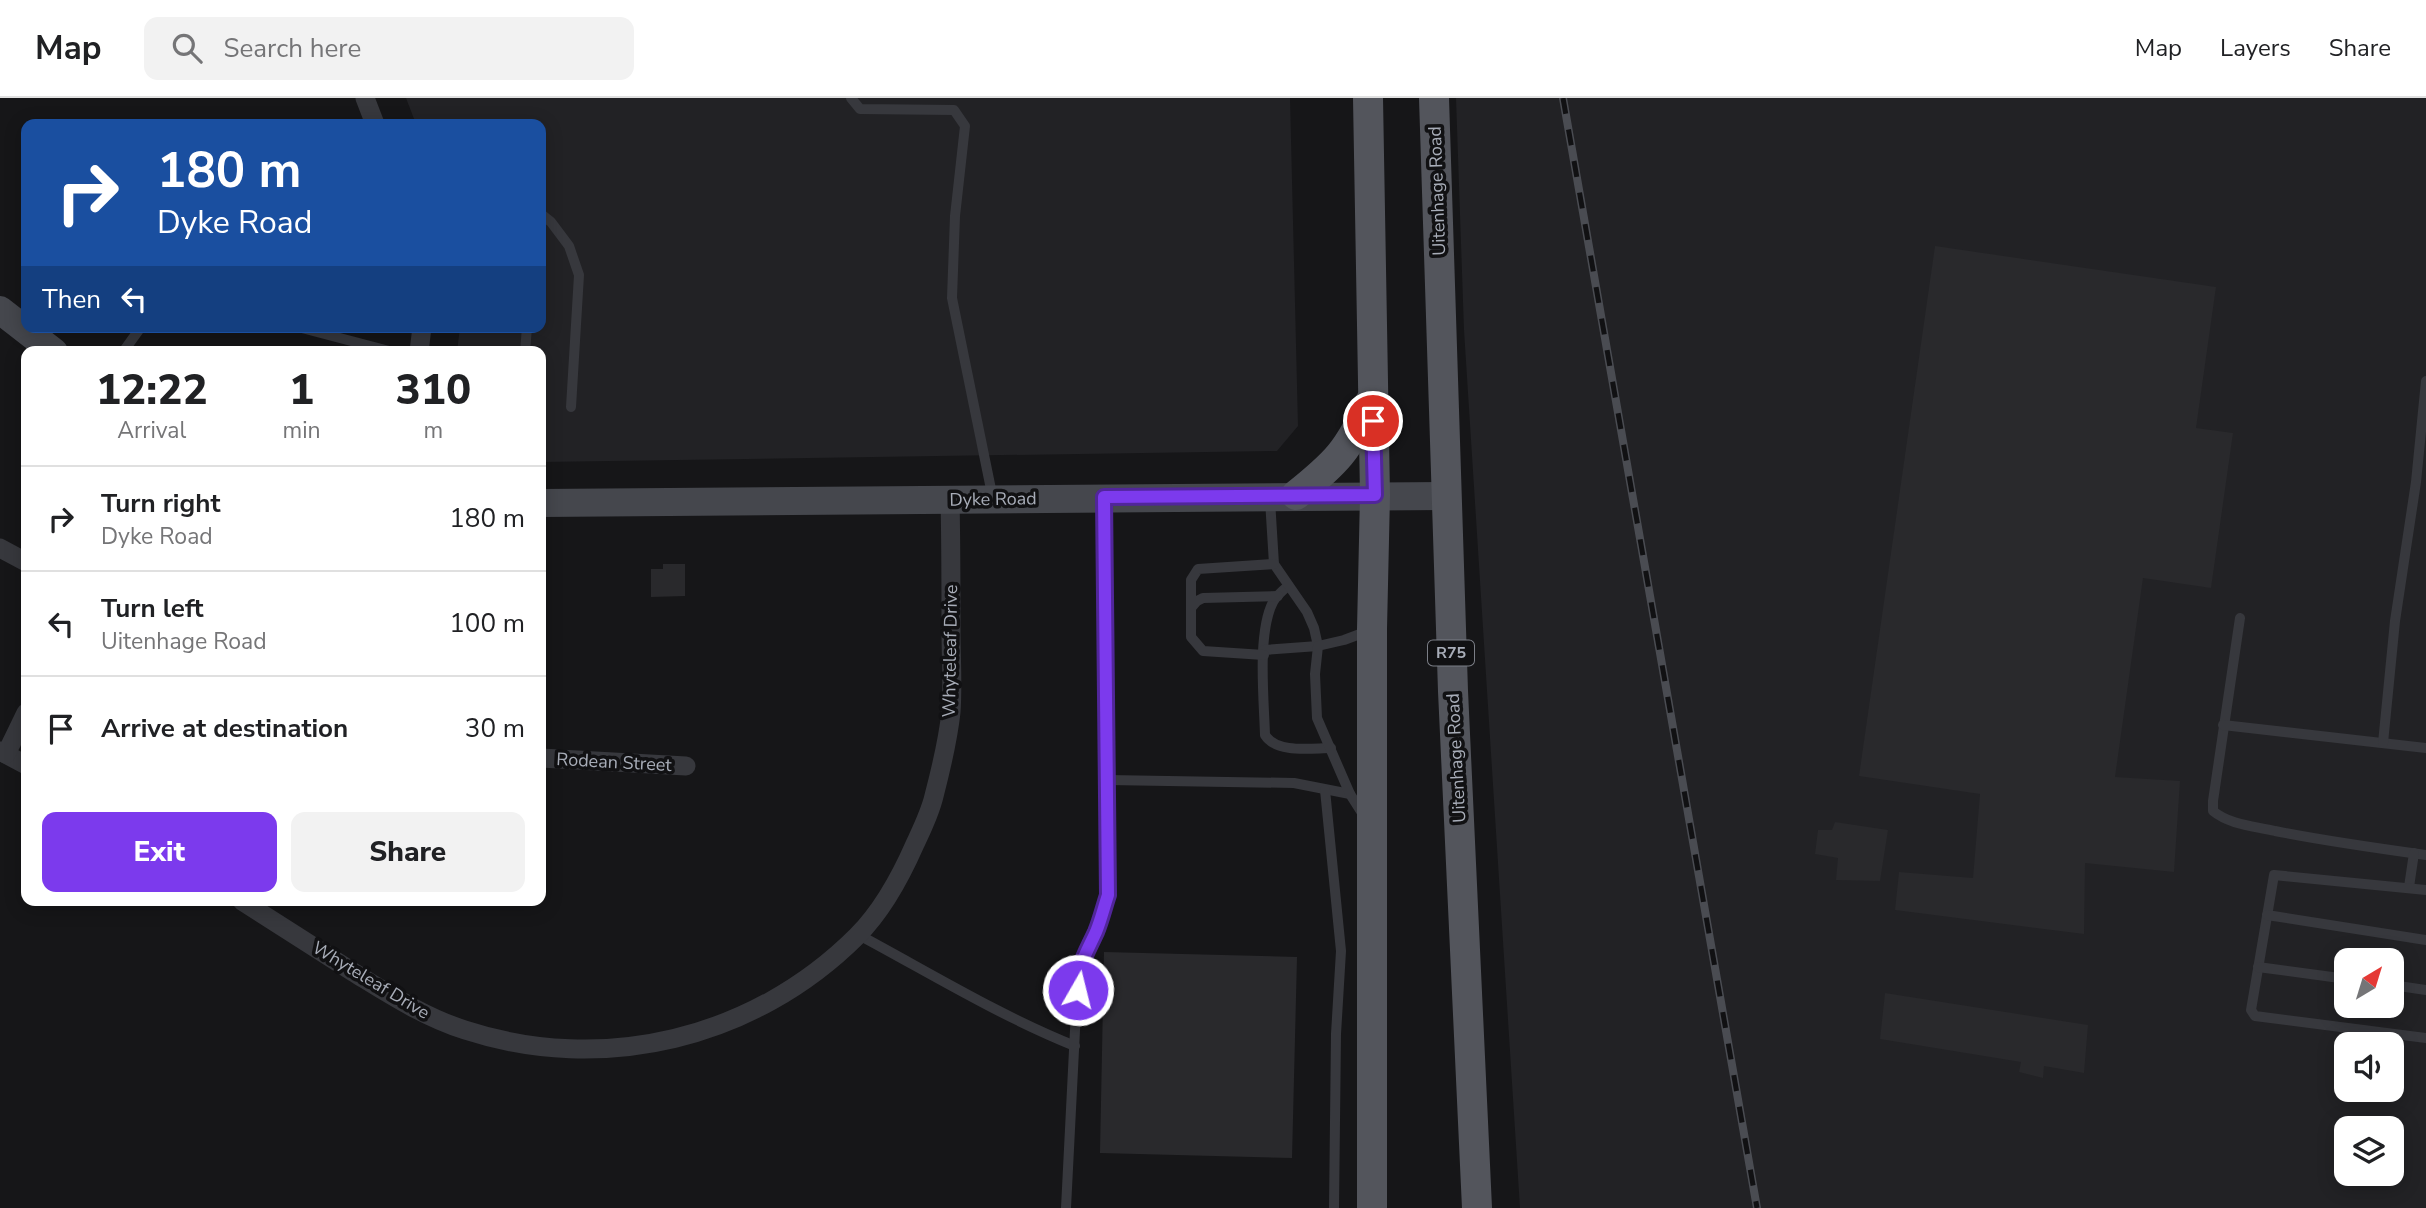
<!DOCTYPE html>
<html lang="en">
<head>
<meta charset="utf-8">
<style>
	body { margin:0; font-family:"Nunito Sans",sans-serif; background:#f2f2f2; color:#202124; height:100vh; display:flex; flex-direction:column; font-size:26px; white-space:nowrap }
	* { box-sizing:border-box; margin:0 }
	p { font-size:23px; color:#757577 }
	.icon { flex:none; width:38px; height:38px; fill:none; stroke:currentColor; stroke-width:2; stroke-linecap:round; stroke-linejoin:round }
	.map { position:relative; flex:1; overflow:hidden }
	.side { position:absolute; left:21px; top:248px; width:525px; height:560px; display:flex; flex-direction:column; background:#fff; border-radius:14px; box-shadow:0 4px 18px #0003 }
	.side>* { flex:none }
	.top-card { position:absolute; left:21px; top:21px; width:525px; height:214px; border-radius:14px; box-shadow:0 4px 18px #0003; background:#1a4fa0; color:#fff; overflow:hidden }
	.needle { width:46px; rotate:38deg }
	.buttons { position:absolute; left:2334px; top:850px; display:grid; gap:14px }
	.buttons a { display:grid; place-items:center; width:70px; height:70px; border-radius:14px; background:#fff; box-shadow:0 4px 18px #0003; font-size:35px }
	.pin { position:absolute; display:grid; place-items:center; width:60px; height:60px; color:#fff; margin:-30px; border:4px solid #fff; border-radius:50%; box-shadow:0 2px 7px #0007 }
	.me { position:absolute; width:77px; margin:-38px; rotate:8deg; stroke-linejoin:round; filter:drop-shadow(0 0 5px #0008) }
	.turn { display:flex; align-items:center; gap:24px; height:147px; padding:0 21px; font-size:32px }
	.turn .icon { width:91px; height:91px; stroke-width:2.5 }
	.turn b { display:block; font-size:49px; line-height:60px }
	.then { display:flex; align-items:center; height:66px; padding:0 21px; background:#0003; gap:14px; font-size:26px }
	.eta { display:flex; justify-content:space-evenly; align-items:center; height:119px; text-align:center }
	.eta b { font-size:42px; font-weight:800; line-height:49px }
	.cta { display:flex; gap:14px; margin-top:auto; padding:14px 21px }
	.cta a { flex:1; height:80px; border-radius:14px; background:#7c3aed; color:#fff; font-size:28px; font-weight:800; line-height:80px; text-align:center }
	.cta a+a { background:#f2f2f2; color:#202124 }
	ul { padding:0; list-style:none }
	li { display:flex; align-items:center; gap:21px; height:105px; padding:0 21px; border-top:2px solid #e0e0e0 }
	li div { flex:1 }
	li b { display:block; font-size:26px }
	li em { font-style:normal }
	header { display:flex; align-items:center; gap:42px; box-sizing:border-box; height:98px; padding:0 35px; background:#fff; border-bottom:2px solid #e0e0e0 }
	header strong { font-size:33px }
	nav { display:flex; gap:38px; margin-inline-start:auto; font-size:24px }
	.search { width:490px; height:63px; background:#f2f2f2; display:flex; align-items:center; gap:18px; box-sizing:border-box; padding:0 24px; border-radius:14px; color:#757577; font-size:26px }
	.map>svg:first-child { display:block }
	.built { fill:#222225; fill-rule:evenodd }
	.building { fill:#29292c }
	.lines { fill:none; stroke-linecap:round; stroke-linejoin:round }
	.lane { stroke:#37383d; stroke-width:10 }
	.street { stroke:#37383d; stroke-width:19 }
	.secondary { stroke:#45474d; stroke-width:28 }
	.primary { stroke:#53555c; stroke-width:30 }
	.rail-casing { stroke:#4a4c52; stroke-width:8 }
	.rail { stroke:#111113; stroke-width:5; stroke-dasharray:16; stroke-linecap:butt }
	.route-casing { stroke:#51269a; stroke-width:18 }
	.route { stroke:#7c3aed; stroke-width:12 }
	.labels { text-anchor:middle; dominant-baseline:central; stroke-width:7; stroke-linejoin:round; paint-order:stroke }
	.shield { fill:#111113; stroke:#7b7e86; stroke-width:2 }
	.shield-label { font-size:16px; font-weight:bold; fill:#a8adb8 }
	.street-label { font-size:18px; fill:#a8adb8; stroke:#111113 }
</style>
</head>
<body>
<header>
<strong>Map</strong>
<div class="search"><svg class="icon" aria-label="search" viewBox="0 0 24 24"><circle cx="10" cy="10" r="6"/><path d="M15 15l6 6"/></svg>Search here</div>
<nav><a>Map</a><a>Layers</a><a>Share</a></nav>
</header>
<div class="map">
<svg width="2426" height="1110" viewBox="0 0 2426 1110">
	<rect width="100%" height="100%" fill="#161618"/>
	<!-- built -->
	<g class="built">
		<polygon points="406,0 1290,0 1298,328 1277,353 541,364 541,254 457,254 460,229 541,229 541,26 416,26"/>
		<path d="M 1456,0 L 2426,0 L 2426,1110 L 1520,1110 L 1464,232 ZM 2347,863 L 2392,863 L 2392,908 L 2347,908 ZM 2347,947 L 2392,947 L 2392,992 L 2347,992 ZM 2347,1031 L 2392,1031 L 2392,1076 L 2347,1076 Z"/>
	</g>
	<!-- building -->
	<g class="building">
		<polygon points="1935,148 2216,189 2196,330 2233,335 2211,490 2143,480 2115,679 2180,683 2174,774 2085,765 2084,836 1895,812 1899,774 1973,780 1980,696 1859,678"/>
		<polygon points="663,466 685,466 685,498 651,499 651,471 663,471"/>
		<polygon points="1835,724 1888,732 1880,783 1836,782 1838,760 1815,756 1818,732 1832,732"/>
		<polygon points="1104,854 1297,859 1292,1060 1100,1055"/>
		<polygon points="1885,895 2088,927 2084,975 2044,968 2043,980 2019,974 2021,964 1880,941"/>
	</g>
	<g class="lines">
		<!-- lane -->
		<g class="lane">
			<polyline points="851,0 860,11 954,12 965,28 955,118 952,200 993,401"/>
			<polyline points="541,116 551,124 569,148 579,177 571,309"/>
			<polyline points="298,229 393,254"/>
			<polyline points="123,254 141,229"/>
			<polyline points="525,254 527,229"/>
			<path d="M 1288,488 C 1282,493 1276,498 1273,504 C 1257,535 1264,602 1265,637 C 1277,656 1312,650 1331,650"/>
			<polyline points="1191,510 1197,503 1203,500 1278,498"/>
			<path d="M 2240,520 L 2213,703 L 2213,713 C 2230,727 2254,728 2275,733 C 2325,743 2375,750 2426,757"/>
			<polyline points="1264,552 1318,548 1314,530 1307,514 1274,466 1270,402"/>
			<polyline points="1264,557 1203,553 1191,539 1191,482 1198,471 1274,466"/>
			<polyline points="2223,627 2426,650"/>
			<polyline points="2383,645 2395,523 2416,384 2426,283"/>
			<polyline points="1108,682 1294,685 1350,696"/>
			<polyline points="1325,692 1341,853 1336,936 1334,1110"/>
			<polyline points="1364,718 1350,696 1317,620 1315,576 1318,548 1344,542 1368,533"/>
			<polyline points="2409,789 2414,755"/>
			<polyline points="2426,792 2274,777 2251,912 2255,918 2426,940"/>
			<polyline points="2267,817 2426,842"/>
			<path d="M 859,837 C 930,875 1000,918 1075,948"/>
			<polyline points="2258,869 2347,881"/>
			<polyline points="2392,887 2426,892"/>
			<polyline points="1066,1110 1078,873 1083,856 1097,832 1108,797 1104,403"/>
		</g>
		<!-- street -->
		<g class="street">
			<polyline points="365,0 375,26"/>
			<polyline points="419,254 422,229"/>
			<polyline points="0,450 26,464"/>
			<polyline points="0,653 26,667"/>
			<polyline points="6,656 26,615"/>
			<polyline points="541,660 686,668"/>
			<path d="M 242,803 C 279,827 316,850 353,874 C 389,896 424,919 465,932 C 603,977 754,941 857,838 C 882,813 901,778 915,746 C 922,731 930,715 934,698 C 941,671 948,642 951,614 C 953,587 951,560 951,533 C 951,489 951,445 950,401"/>
		</g>
		<!-- secondary -->
		<g class="secondary">
			<polyline points="0,212 54,254"/>
			<polyline points="541,405 1446,398"/>
		</g>
		<!-- primary -->
		<g class="primary">
			<polyline points="1368,0 1375,397 1372,531 1372,1110"/>
			<polyline points="1434,0 1453,593 1477,1110"/>
			<path d="M 1296,397 C 1336,365 1349,352 1370,304"/>
		</g>
		<!-- rail casing -->
		<g class="rail-casing">
			<polyline id="rail" points="1563,0 1757,1110"/>
		</g>
		<!-- rail -->
		<use href="#rail" class="rail"/>
	</g>
	<g class="lines">
		<!-- route casing -->
		<g class="route-casing">
			<path id="route" d="M 1078,892 C 1079,864 1085,858 1096,834 C 1101,822 1104,809 1108,797 L 1104,399 L 1375,397 L 1373,323"/>
		</g>
		<!-- route -->
		<use href="#route" class="route"/>
	</g>
	<g class="labels">
		<!-- shield labels -->
		<rect class="shield" x="1428" y="542.5" width="46" height="25" rx="5"/>
		<g class="shield-label">
			<text x="1451" y="555">R75</text>
		</g>
		<!-- street labels -->
		<g class="street-label">
			<text transform="translate(1437 93) rotate(-92)">Uitenhage Road</text>
			<text transform="translate(993 401) rotate(-1)">Dyke Road</text>
			<text transform="translate(950 553) rotate(-89)">Whyteleaf Drive</text>
			<text transform="translate(1456 660) rotate(-93)">Uitenhage Road</text>
			<text transform="translate(614 664) rotate(3)">Rodean Street</text>
			<text transform="translate(371 882) rotate(31)">Whyteleaf Drive</text>
		</g>
	</g>
</svg>
<div class="buttons">
<a><svg class="needle" viewBox="-14 -14 28 28"><path d="M0-13l5 13h-10z" fill="#e53935"/><path d="M0 13l5-13h-10z" fill="#757577"/></svg></a>
<a><svg class="icon" aria-label="sound" viewBox="0 0 24 24"><path d="M4 9h4l5-4v14l-5-4H4zM17 9q2 3 0 6"/></svg></a>
<a><svg class="icon" aria-label="layers" viewBox="0 0 24 24"><path d="M12 4l9 5-9 5-9-5zM3 14l9 5 9-5"/></svg></a>
</div>
<div class="pin" style="left:1373px;top:323px;background:#d93025"><svg class="icon" aria-label="arrive" viewBox="0 0 24 24"><path d="M6 21V4h12l-3 4 3 4H6"/></svg></div>
<svg class="me" style="left:1078px;top:892px" viewBox="-20 -20 40 40"><circle r="17" fill="#7c3aed" stroke="#fff" stroke-width="3"/><path d="M0-11L8 9 0 5-8 9z" fill="#fff"/></svg>
<div class="top-card">
<div class="turn"><svg class="icon" aria-label="right" viewBox="0 0 24 24"><path d="M7 20v-9h11M14 6l5 5-5 5"/></svg><div><b>180 m</b>Dyke Road</div></div>
<div class="then">Then<svg class="icon" aria-label="left" viewBox="0 0 24 24"><path d="M17 20v-9H6M10 6l-5 5 5 5"/></svg></div>
</div>
<section class="side">
<div class="eta">
<div><b>12:22</b><p>Arrival</p></div>
<div><b>1</b><p>min</p></div>
<div><b>310</b><p>m</p></div>
</div>
<ul>
<li><svg class="icon" aria-label="right" viewBox="0 0 24 24"><path d="M7 20v-9h11M14 6l5 5-5 5"/></svg><div><b>Turn right</b><p>Dyke Road</p></div><em>180 m</em></li>
<li><svg class="icon" aria-label="left" viewBox="0 0 24 24"><path d="M17 20v-9H6M10 6l-5 5 5 5"/></svg><div><b>Turn left</b><p>Uitenhage Road</p></div><em>100 m</em></li>
<li><svg class="icon" aria-label="arrive" viewBox="0 0 24 24"><path d="M6 21V4h12l-3 4 3 4H6"/></svg><div><b>Arrive at destination</b></div><em>30 m</em></li>
</ul>
<div class="cta"><a>Exit</a><a>Share</a></div>
</section>
</div>
</body>
</html>
